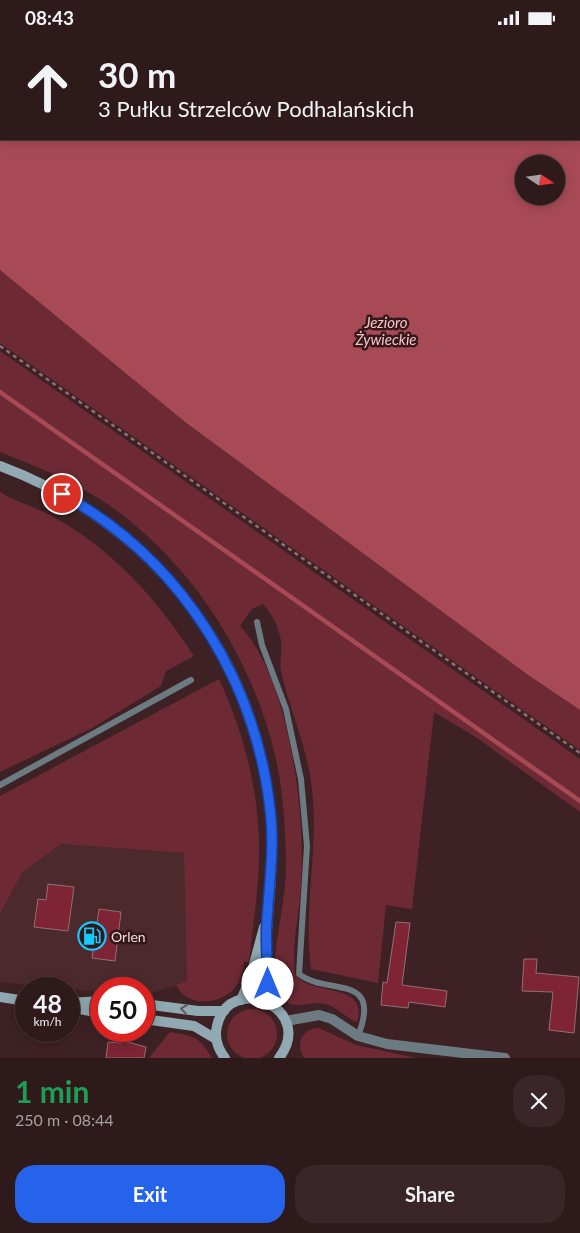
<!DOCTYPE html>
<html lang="en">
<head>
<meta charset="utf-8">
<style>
	body { margin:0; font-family:Lato,sans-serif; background:#3a2628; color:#f1f3f6; height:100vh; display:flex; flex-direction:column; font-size:19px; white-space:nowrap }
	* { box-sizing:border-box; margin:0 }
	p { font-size:16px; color:#a7a0a3 }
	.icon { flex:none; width:28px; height:28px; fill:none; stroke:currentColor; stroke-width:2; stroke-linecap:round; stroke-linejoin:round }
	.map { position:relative; height:1023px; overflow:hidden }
	.side { display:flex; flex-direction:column; background:#2e191b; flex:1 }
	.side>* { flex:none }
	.top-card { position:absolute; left:0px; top:0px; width:580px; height:105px; box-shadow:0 2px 12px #0003,0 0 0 1px #49383a; background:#2e191b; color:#f1f3f6; overflow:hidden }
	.needle { width:32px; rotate:103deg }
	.controls { position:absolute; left:515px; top:120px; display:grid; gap:10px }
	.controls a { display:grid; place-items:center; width:50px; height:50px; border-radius:50%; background:#2e191b; box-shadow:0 2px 12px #0003,0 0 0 1px #49383a; font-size:25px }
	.speed { position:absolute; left:15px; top:942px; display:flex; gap:10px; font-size:25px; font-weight:700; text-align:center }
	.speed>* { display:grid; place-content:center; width:65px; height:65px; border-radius:50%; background:#2e191b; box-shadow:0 2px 12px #0003,0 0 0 1px #49383a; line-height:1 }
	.speed small { font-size:12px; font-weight:400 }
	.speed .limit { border:8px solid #d22; background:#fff; color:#111 }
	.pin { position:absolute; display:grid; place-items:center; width:42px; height:42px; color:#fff; margin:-21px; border:2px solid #fff; border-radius:50%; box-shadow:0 1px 5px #0007 }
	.me { position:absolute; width:55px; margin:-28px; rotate:0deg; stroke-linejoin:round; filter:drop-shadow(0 0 4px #0008) }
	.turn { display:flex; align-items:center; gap:18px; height:105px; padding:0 15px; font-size:22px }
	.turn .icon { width:65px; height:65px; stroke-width:2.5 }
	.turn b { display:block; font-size:35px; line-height:42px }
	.round { display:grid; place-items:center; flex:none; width:52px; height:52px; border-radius:20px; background:#3a2628 }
	.overview { display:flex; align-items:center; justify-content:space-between; height:85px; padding:0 15px }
	h1 { font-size:30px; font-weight:700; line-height:38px; color:#1e9e55 }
	.button { display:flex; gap:10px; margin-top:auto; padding:10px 15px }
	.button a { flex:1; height:58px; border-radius:20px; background:#2563eb; color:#fff; font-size:20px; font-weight:700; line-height:58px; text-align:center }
	.button a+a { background:#3a2628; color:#f1f3f6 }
	.status { display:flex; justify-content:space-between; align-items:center; height:35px; padding:0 25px; background:#2e191b; direction:ltr }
	.status svg { height:14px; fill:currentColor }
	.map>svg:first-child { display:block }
	.built { fill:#4c292d }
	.green { fill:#6d2a34 }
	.water { fill:#a74a56; fill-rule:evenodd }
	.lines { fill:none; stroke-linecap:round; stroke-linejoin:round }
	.stream { stroke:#a74a56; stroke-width:4.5 }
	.building { fill:#7e2434; stroke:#936f72 }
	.path { stroke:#8b7174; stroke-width:2.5; stroke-dasharray:4 4; stroke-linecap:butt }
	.lane { stroke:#6c7b81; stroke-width:6 }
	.street { stroke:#6c7b81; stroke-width:10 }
	.secondary { stroke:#90a9b2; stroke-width:10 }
	.oneway { stroke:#5d595e }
	.route-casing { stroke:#184099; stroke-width:12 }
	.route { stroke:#2563eb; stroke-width:9 }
	.labels { text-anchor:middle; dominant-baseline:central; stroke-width:5; stroke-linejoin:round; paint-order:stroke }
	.poi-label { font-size:14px; fill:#f1dcdd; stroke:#33171a; text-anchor:start }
	.water-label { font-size:15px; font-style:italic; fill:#f8c3c6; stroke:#33171a }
</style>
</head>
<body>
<div class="status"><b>08:43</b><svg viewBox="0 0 49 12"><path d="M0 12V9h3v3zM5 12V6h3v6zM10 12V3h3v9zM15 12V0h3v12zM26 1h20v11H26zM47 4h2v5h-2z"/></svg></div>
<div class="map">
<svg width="580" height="1023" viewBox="0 0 580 1023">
	<rect width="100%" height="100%" fill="#3e2124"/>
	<!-- built -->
	<polygon class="built" points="61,809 185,818 187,947 145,960 144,954 101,954 101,957 0,947 0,879 22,838"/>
	<!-- green -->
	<g class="green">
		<polygon points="0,235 185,387 528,640 580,675 580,715 0,308"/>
		<path d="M 0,316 L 580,724 L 580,777 L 477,703 L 434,677 L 412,874 L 386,870 L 378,948 L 311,934 C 303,875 319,814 312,754 C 308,714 290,676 281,636 C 279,626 283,616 281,606 C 279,592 272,579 263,569 L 252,574 L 240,591 C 289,643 306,778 301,848 C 300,877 291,910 295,939 C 308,962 370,946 357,987 C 347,984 339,974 329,970 C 315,965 303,973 289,969 L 278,954 L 278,931 L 274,930 C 277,898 287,856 286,825 C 285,789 283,751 274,716 C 250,619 191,528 109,470 C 75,447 38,432 0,417 Z"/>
		<path d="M 0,457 C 16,467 35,472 52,481 C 112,514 157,564 194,621 L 166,636 L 161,651 L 92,693 L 0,737 Z"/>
		<path d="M 219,644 C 243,696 258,752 259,809 C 260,848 253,888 249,927 L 244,927 C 243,936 241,946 235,953 C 219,970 188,973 176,950 L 187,946 L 184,818 L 61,809 L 22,838 L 0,879 L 0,761 Z"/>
		<circle cx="252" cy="999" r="25"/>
		<path d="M 319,993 L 356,1010 L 416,1023 L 304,1023 C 295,1009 302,993 319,993 Z"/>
		<path d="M 170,997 C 194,1001 199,1001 212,1023 L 149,1023 Z"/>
	</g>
	<!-- water -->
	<path class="water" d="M 0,0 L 580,0 L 580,675 L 528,640 L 185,387 L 0,235 ZM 1,1 L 579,1 L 579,104 L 1,104 ZM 524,129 L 556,129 L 556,161 L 524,161 Z"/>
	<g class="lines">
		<!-- stream -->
		<polyline class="stream" points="0,357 580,766"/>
	</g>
	<!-- building -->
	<g class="building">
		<polygon points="48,849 74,852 68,896 34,892 38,864 46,865"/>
		<polygon points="99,874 121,877 115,926 92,923"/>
		<polygon points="396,887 410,888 402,950 447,956 445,972 409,967 408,973 381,970 383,947 387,948"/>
		<polygon points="524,924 537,924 536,938 579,942 574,998 549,995 553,957 522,956"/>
		<polygon points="124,1006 146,1012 144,1023 106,1023 108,1007 121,1008"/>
	</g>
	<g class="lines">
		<!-- path -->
		<polyline class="path" points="0,311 580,718"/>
		<!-- lane -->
		<g class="lane">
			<path d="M 257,587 L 262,610 L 286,674 L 301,744 L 307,811 L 299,939 C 327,961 383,937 358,1001"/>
			<polyline points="0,750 191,645"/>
		</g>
		<!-- street -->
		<polyline class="street" points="286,986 319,980 332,984 358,1001 387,1009 505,1023"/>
		<!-- secondary -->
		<g class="secondary">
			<path d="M 0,431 C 159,490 267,633 272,804 C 274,858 258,917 272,969"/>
			<polyline points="0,962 26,966"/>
			<polyline points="241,965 250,944 264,892"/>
			<polyline points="70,968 101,966"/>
			<polyline points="144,969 198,976 224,976"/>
			<polyline points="69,972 101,978"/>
			<polyline points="144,984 194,991 216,1004"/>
			<path d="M 225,1023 C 218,1014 214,1003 217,991 C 229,936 317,973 279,1023"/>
		</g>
	</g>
	<!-- one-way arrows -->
	<defs><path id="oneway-chevron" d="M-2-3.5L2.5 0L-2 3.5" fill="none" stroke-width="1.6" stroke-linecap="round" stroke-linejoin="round" transform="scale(1.25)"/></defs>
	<use class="oneway" href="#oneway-chevron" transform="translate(184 974) rotate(-173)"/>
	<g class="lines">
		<!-- route casing -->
		<g class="route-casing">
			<path id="route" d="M 62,459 C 182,525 258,647 271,783 C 274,817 269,851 267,885 C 265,906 268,928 268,949"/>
		</g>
		<!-- route -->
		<use href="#route" class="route"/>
	</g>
	<!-- icons -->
	<defs>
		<g id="fuel-ring" transform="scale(1.4375)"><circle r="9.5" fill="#33171a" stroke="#15cafb" stroke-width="1.5"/><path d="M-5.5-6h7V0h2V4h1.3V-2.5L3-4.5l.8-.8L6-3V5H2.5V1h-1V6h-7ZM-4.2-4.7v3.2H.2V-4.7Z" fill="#15cafb"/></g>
	</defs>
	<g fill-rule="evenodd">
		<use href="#fuel-ring" x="92" y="901"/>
	</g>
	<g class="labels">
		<!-- poi labels -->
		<g class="poi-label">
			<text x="111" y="901">Orlen</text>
		</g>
		<!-- water labels -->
		<g class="water-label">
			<text x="386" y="287">Jezioro<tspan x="386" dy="17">Żywieckie</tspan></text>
		</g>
	</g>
</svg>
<div class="controls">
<a><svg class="needle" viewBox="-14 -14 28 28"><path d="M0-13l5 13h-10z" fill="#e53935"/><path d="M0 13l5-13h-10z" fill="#a7a0a3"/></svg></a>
</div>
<div class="speed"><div>48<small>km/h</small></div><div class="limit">50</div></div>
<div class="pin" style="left:62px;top:459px;background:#d93025"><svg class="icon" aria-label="arrive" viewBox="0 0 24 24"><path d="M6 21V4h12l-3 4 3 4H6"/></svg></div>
<svg class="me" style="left:268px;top:949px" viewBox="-20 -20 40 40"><circle r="19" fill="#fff"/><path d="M0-13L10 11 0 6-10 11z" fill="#2563eb"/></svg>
<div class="top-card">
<div class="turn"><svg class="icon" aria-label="ahead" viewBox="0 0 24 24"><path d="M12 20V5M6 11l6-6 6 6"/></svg><div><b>30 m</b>3 Pułku Strzelców Podhalańskich</div></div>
</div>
</div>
<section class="side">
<div class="overview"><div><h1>1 min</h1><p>250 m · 08:44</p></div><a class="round"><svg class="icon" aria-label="close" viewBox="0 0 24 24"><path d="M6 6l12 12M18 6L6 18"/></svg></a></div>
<div class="button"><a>Exit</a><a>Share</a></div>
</section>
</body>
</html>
